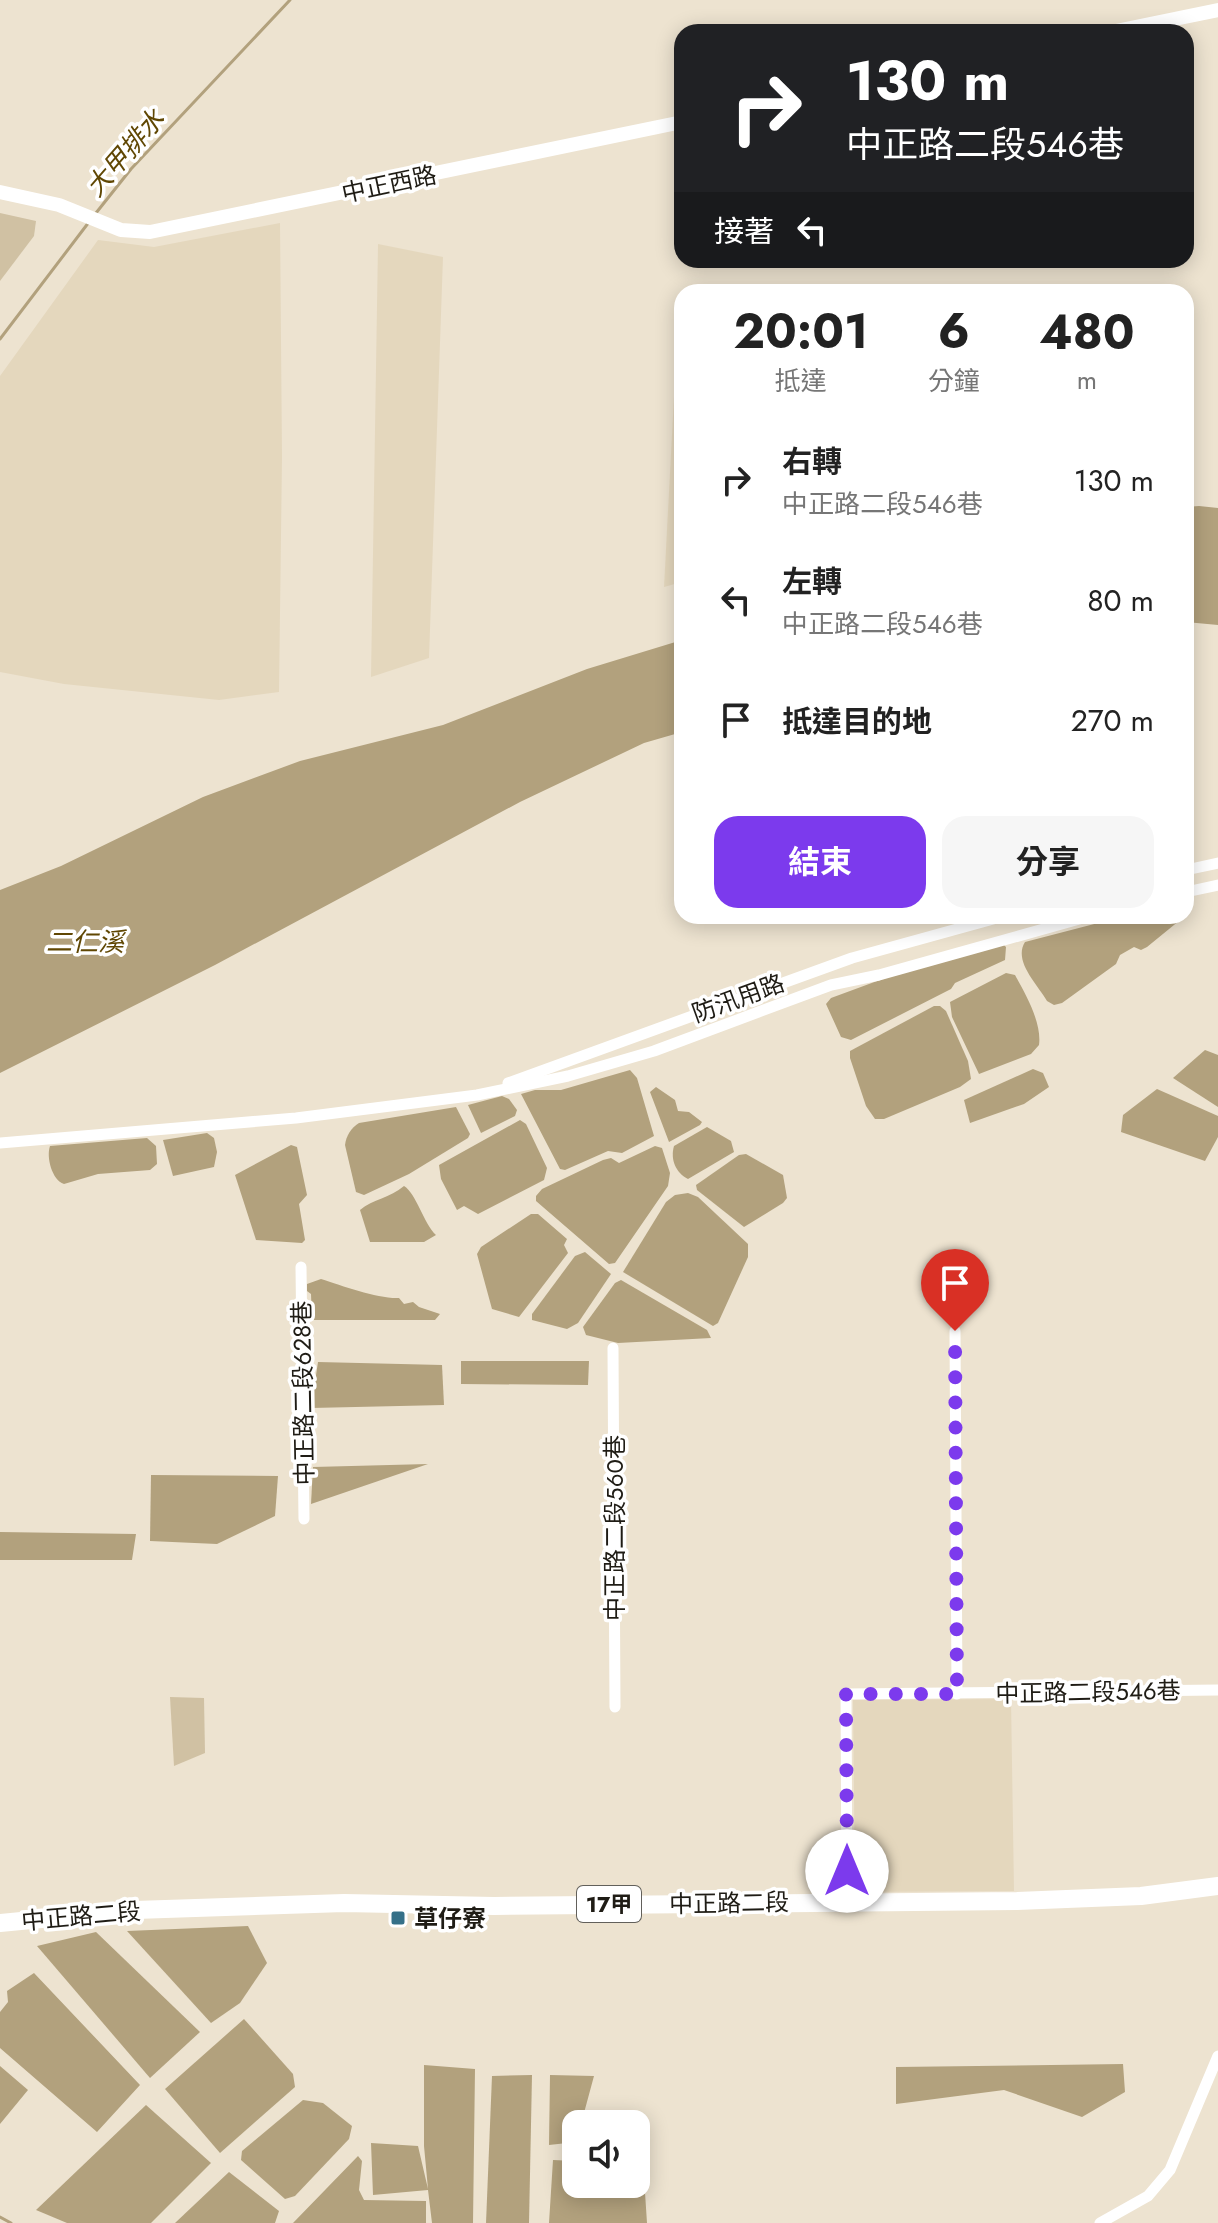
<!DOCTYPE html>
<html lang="zh-TW">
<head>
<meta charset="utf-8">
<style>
	body { margin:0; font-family:Jost,"Noto Sans TC",sans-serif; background:#f6f6f6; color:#222; height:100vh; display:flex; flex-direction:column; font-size:30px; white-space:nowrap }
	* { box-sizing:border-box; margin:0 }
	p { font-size:26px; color:#767676 }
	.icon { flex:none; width:44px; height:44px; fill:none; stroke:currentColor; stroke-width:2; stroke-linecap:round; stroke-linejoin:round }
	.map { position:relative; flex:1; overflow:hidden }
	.panel { position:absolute; left:674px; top:284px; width:520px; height:640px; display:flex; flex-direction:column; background:#fff; border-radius:24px; box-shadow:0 4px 20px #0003 }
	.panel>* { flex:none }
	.hud { position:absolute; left:674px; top:24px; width:520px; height:244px; border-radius:24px; box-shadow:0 4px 20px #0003; background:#202124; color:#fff; overflow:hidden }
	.fabs { position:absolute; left:562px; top:2110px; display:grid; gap:16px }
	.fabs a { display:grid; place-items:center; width:88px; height:88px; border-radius:16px; background:#fff; box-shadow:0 4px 20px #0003; font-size:40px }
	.pin { position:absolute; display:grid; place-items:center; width:68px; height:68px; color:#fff; margin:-82px -34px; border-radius:50% 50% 50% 0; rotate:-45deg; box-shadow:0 0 8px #0007 }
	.pin .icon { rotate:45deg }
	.me { position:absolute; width:88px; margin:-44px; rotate:0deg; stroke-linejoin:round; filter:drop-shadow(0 0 6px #0008) }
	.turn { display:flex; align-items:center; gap:28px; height:168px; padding:0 40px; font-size:36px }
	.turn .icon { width:104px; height:104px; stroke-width:2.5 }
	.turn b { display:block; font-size:56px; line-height:68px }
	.then { display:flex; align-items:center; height:76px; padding:0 40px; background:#0003; gap:16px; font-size:30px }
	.eta { display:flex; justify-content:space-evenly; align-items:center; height:136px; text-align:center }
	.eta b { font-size:48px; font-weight:700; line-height:56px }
	.action { display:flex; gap:16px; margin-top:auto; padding:16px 40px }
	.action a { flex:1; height:92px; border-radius:24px; background:#7c3aed; color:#fff; font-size:32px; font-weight:700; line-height:92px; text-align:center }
	.action a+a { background:#f6f6f6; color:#222 }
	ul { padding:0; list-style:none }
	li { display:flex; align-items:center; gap:24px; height:120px; padding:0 40px }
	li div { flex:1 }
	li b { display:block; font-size:30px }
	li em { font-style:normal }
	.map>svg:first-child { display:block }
	.built { fill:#e4d7bd }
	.green { fill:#d0c1a3 }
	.water { fill:#b2a17d }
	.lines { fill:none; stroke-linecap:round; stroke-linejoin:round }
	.stream { stroke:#b2a17d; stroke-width:3 }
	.minor { stroke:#fff; stroke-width:11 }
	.tertiary { stroke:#fff; stroke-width:14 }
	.primary { stroke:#fff; stroke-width:18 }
	.route { stroke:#7c3aed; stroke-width:14; stroke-dasharray:0 25.2 }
	.poi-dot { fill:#357088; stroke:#fff; stroke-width:3 }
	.labels { text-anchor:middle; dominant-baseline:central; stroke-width:7; stroke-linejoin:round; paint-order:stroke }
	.shield { fill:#fff; stroke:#62605b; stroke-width:2 }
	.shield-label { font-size:22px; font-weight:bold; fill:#1f1c15 }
	.street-label { font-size:24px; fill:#1f1c15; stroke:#fff }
	.poi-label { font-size:24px; font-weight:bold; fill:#1f1c15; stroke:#fff; text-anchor:start }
	.water-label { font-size:26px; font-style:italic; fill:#604703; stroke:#fff }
</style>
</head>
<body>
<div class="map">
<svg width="1218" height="2223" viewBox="0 0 1218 2223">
	<rect width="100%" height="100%" fill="#ede3d0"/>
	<!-- built -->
	<g class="built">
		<polygon points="280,223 282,457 279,692 219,700 64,684 0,672 0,376 98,240 154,247"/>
		<polygon points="378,244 443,257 429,658 371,677"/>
		<polygon points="682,390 682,582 664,587 674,397"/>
		<polygon points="1011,1699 1014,1891 855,1892 853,1700"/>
	</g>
	<!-- green -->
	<g class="green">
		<polygon points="0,213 36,221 34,236 0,281"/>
		<polygon points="170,1697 204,1698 205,1753 174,1766"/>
	</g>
	<!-- water -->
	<g class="water">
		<polygon points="1199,506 1218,508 1218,625 1186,622 1186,507"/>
		<polygon points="682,640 682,732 644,743 520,802 215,965 0,1073 0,890 61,866 203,797 300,761 443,725 587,669"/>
		<path d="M 1125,916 L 1185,916 L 1147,947 L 1141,950 L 1134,947 L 1120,955 L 1116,964 L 1062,1003 L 1054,1005 L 1047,1001 C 1037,984 1013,961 1025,942 Z"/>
		<polygon points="1003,944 1006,947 1005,960 955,983 951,989 851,1040 841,1037 826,1004 831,998 907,970"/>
		<path d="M 1006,973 L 1015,975 C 1026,995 1042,1023 1039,1045 L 1031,1054 L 979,1074 L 952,1017 L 950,1002 Z"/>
		<polygon points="934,1006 940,1006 946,1011 968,1061 971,1079 960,1087 884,1119 875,1119 866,1106 850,1058 850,1051"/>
		<polygon points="1205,1050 1218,1055 1218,1107 1173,1078"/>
		<polygon points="1033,1069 1043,1073 1049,1087 1024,1104 970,1123 964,1100"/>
		<polygon points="630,1070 637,1078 654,1136 622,1153 608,1151 565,1170 560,1169 521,1094 535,1090 561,1090"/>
		<polygon points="656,1087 675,1100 678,1111 689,1112 702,1122 700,1125 669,1142 650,1092"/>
		<polygon points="1157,1089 1218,1116 1218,1137 1205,1161 1121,1132 1123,1115"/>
		<polygon points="502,1096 509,1099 517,1110 515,1116 481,1133 468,1105"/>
		<path d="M 456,1107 L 470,1134 L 468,1138 L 409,1174 L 364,1195 L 356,1192 L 345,1145 C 346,1136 351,1128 359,1123 Z"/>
		<polygon points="520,1120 526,1124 547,1168 544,1180 478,1214 464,1206 457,1210 441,1179 439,1165"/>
		<path d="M 707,1127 L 731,1141 L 734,1152 L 688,1179 C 676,1173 670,1160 674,1146 Z"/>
		<polygon points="207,1133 214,1138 217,1152 214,1167 173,1176 163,1140"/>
		<path d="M 147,1138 L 156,1146 L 157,1164 L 150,1170 L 98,1174 L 64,1184 C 52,1180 46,1157 50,1146 Z"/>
		<polygon points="291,1145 297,1147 307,1195 299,1204 305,1240 302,1243 256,1240 235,1175"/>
		<polygon points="655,1146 662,1148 670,1173 668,1186 615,1263 609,1264 536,1201 536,1196 542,1189 603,1160 611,1158 619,1163"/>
		<polygon points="746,1154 783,1175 787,1198 783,1203 744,1227 697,1190 696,1185 739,1155"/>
		<path d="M 404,1186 C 416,1193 424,1224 436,1235 L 424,1242 L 370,1242 L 360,1210 C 373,1199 390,1198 404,1186 Z"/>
		<polygon points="688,1193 698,1197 748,1244 748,1257 718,1323 713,1326 623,1272 666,1202 675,1195"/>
		<polygon points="531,1214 538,1214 567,1239 564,1245 568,1253 519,1317 492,1309 477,1254 481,1247"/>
		<polygon points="585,1252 611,1274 578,1323 567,1329 532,1320 532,1314 575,1256"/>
		<path d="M 321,1279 C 343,1286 378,1299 399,1298 L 404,1304 L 413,1302 L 419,1307 L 440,1314 L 435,1320 L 312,1320 L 311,1294 L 307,1291 L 307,1284 Z"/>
		<polygon points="621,1280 707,1330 711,1338 618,1343 586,1335 583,1327 615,1283"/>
		<polygon points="461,1361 589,1361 588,1385 461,1384"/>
		<polygon points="318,1362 442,1365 444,1405 311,1408"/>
		<polygon points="428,1464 311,1504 313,1467"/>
		<polygon points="151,1475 278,1476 275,1516 217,1544 150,1541"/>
		<polygon points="0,1532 136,1534 132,1560 0,1560"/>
		<polygon points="248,1926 267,1963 240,2003 211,2023 127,1931"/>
		<polygon points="96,1932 200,2032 150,2078 37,1946"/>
		<polygon points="34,1973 140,2085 97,2132 0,2048 0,2012 8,2002 7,1991"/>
		<polygon points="244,2019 293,2074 295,2087 220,2153 165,2089"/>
		<polygon points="1123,2064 1125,2092 1082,2117 1004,2090 896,2104 896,2067"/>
		<polygon points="424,2065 475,2069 473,2223 432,2223 428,2190 373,2195 371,2143 418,2146 428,2189 424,2146"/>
		<polygon points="0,2066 28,2090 0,2124"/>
		<polygon points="532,2075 529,2223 486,2223 492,2076"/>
		<polygon points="550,2075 594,2076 581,2124 576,2124 576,2142 549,2145"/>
		<polygon points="303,2100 323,2103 352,2126 349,2139 295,2196 285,2199 241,2160 242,2151"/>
		<polygon points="146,2105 211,2163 151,2223 67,2223 36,2210"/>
		<polygon points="358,2156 362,2161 359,2190 364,2200 426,2201 426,2223 293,2223"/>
		<polygon points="553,2160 576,2161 576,2184 636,2184 636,2162 643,2162 647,2223 549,2223"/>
		<polygon points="229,2172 279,2211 275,2223 175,2223"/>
	</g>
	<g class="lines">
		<!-- stream -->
		<g class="stream">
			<polyline points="96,213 131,169 290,0"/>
			<polyline points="0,339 89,222"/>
			<polyline points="0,2217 11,2223"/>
		</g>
		<!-- minor -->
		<g class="minor">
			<polyline points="1186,870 1218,863"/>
			<polyline points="1186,892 1218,885"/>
			<polyline points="508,1083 852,958 1004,916"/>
			<polyline points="0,1143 296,1118 477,1095 568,1076 654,1051 831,985 879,975 1090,916"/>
			<polyline points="301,1267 304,1519"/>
			<polyline points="955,1331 957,1694"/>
			<polyline points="613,1348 615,1707"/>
			<polyline points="847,1901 846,1694 1218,1690"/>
			<polyline points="1100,2223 1148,2196 1170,2170 1218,2056"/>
		</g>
		<!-- tertiary -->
		<g class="tertiary">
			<polyline points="1111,32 1218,10"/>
			<polyline points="0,192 59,205 121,230 150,232 682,122"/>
		</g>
		<!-- primary -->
		<polyline class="primary" points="0,1923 135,1910 344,1903 494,1906 1017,1901 1141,1896 1218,1886"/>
	</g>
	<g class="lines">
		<!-- route -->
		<polyline class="route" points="847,1871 846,1694 957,1694 955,1331"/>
	</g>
	<!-- markers -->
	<rect class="poi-dot" x="390" y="1910" width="16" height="16" rx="4"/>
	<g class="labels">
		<!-- shield labels -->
		<rect class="shield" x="577" y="1886" width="64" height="36" rx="6"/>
		<g class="shield-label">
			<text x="609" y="1904">17甲</text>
		</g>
		<!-- street labels -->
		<g class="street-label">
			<text transform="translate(389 184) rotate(-12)">中正西路</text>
			<text transform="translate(738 998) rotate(-20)">防汛用路</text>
			<text transform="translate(303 1393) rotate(-91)">中正路二段628巷</text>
			<text transform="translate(614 1528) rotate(-90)">中正路二段560巷</text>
			<text transform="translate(1088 1692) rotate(-1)">中正路二段546巷</text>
			<text transform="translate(729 1903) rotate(-1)">中正路二段</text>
			<text transform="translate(81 1916) rotate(-5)">中正路二段</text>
		</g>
		<!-- poi labels -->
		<g class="poi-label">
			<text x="414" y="1918">草仔寮</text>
		</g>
		<!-- water labels -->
		<g class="water-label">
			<text transform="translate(125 153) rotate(-49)">大甲排水</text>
			<text x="85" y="942">二仁溪</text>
		</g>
	</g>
</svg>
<div class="fabs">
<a><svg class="icon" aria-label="sound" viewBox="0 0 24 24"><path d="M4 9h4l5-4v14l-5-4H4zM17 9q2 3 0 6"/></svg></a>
</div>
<div class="pin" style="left:955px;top:1331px;background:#d93025"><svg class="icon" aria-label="arrive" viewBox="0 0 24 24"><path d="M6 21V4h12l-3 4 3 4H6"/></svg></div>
<svg class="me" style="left:847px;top:1871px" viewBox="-20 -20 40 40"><circle r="19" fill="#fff"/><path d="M0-13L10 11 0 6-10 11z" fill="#7c3aed"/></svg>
<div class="hud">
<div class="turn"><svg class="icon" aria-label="right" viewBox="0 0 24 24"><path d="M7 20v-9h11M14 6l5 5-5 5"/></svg><div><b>130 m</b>中正路二段546巷</div></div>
<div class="then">接著<svg class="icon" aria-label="left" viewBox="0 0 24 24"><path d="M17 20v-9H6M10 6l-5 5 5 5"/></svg></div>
</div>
<section class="panel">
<div class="eta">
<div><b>20:01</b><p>抵達</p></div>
<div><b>6</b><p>分鐘</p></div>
<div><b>480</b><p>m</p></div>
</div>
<ul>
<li><svg class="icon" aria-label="right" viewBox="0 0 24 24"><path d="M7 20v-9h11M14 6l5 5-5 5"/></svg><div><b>右轉</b><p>中正路二段546巷</p></div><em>130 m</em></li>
<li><svg class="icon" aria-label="left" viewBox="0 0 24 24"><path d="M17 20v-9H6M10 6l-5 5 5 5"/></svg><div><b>左轉</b><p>中正路二段546巷</p></div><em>80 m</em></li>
<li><svg class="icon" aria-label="arrive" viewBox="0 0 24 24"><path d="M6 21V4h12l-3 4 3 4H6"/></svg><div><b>抵達目的地</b></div><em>270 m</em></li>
</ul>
<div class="action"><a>結束</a><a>分享</a></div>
</section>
</div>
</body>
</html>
